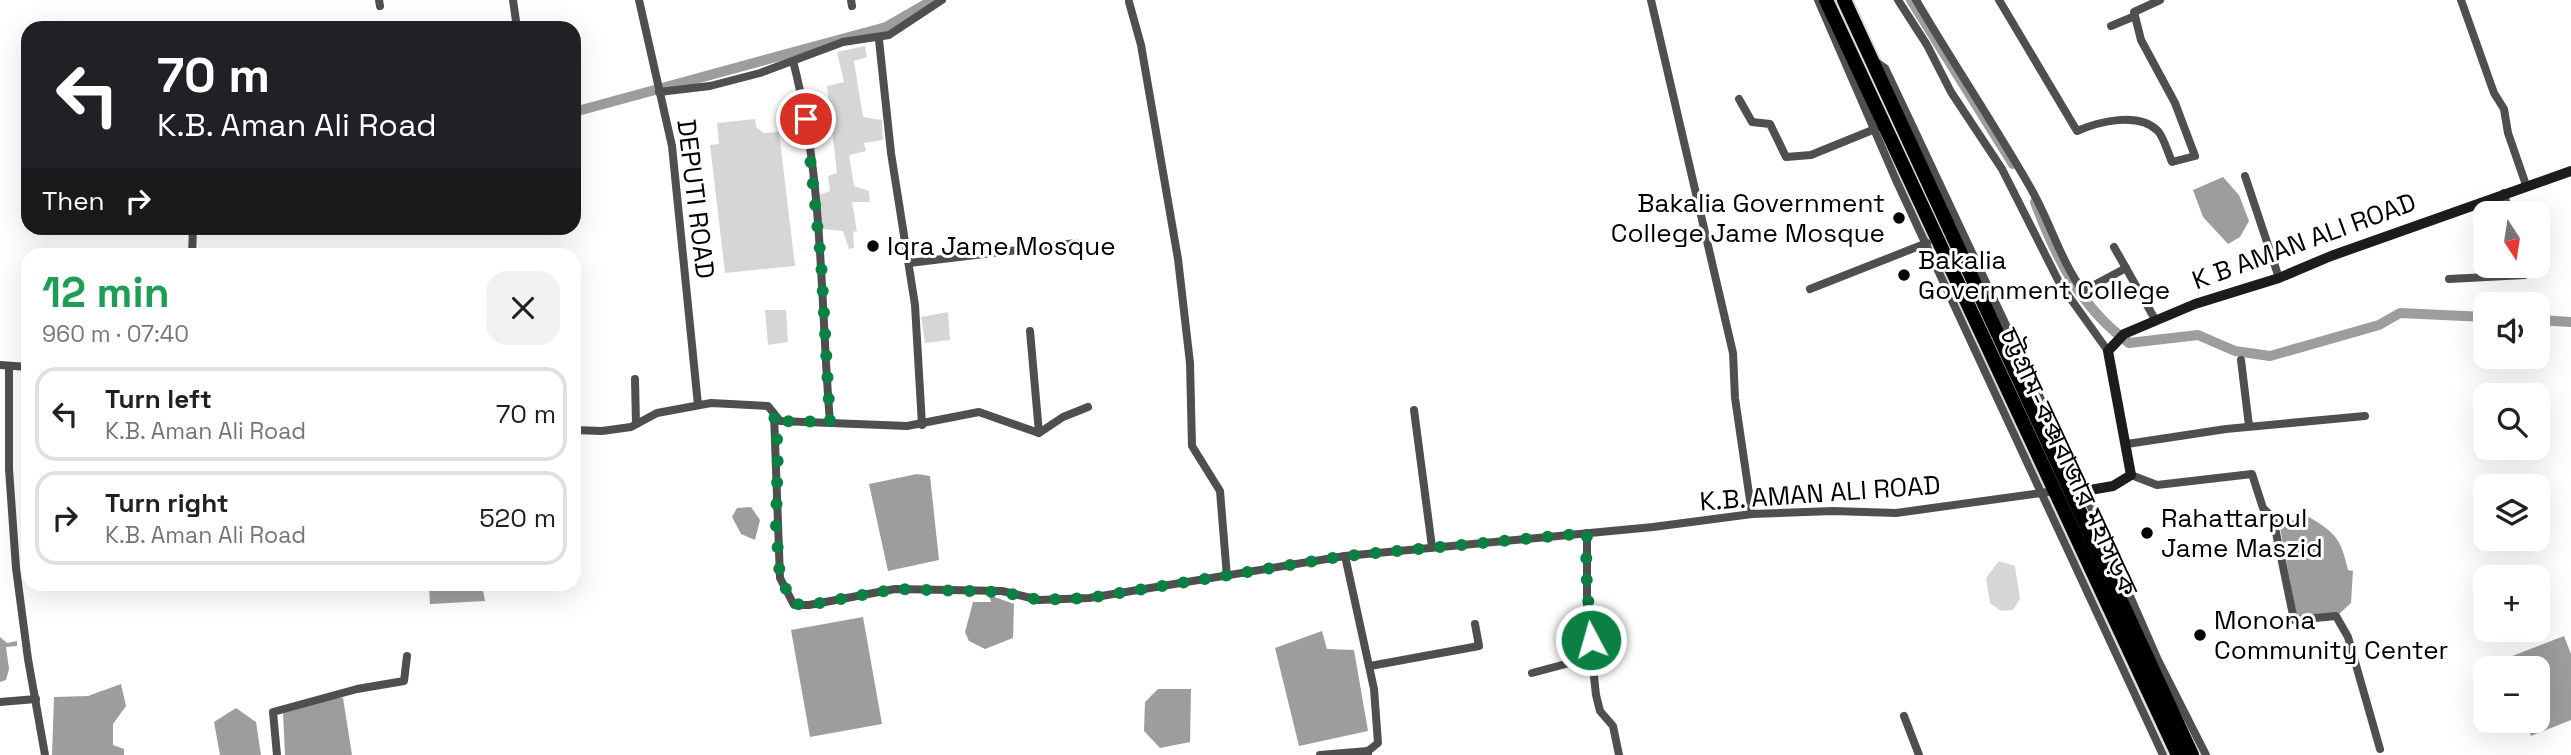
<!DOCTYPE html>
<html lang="en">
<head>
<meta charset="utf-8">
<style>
	body { margin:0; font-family:"Space Grotesk","Noto Sans Bengali",sans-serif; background:#f2f2f2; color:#202124; height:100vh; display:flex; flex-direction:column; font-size:26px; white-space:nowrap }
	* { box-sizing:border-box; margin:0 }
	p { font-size:23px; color:#757577 }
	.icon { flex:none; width:38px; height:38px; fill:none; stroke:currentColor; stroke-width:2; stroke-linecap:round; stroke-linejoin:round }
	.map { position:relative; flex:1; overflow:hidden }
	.side { position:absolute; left:21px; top:248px; width:560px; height:343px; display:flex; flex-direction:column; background:#fff; border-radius:21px; box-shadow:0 7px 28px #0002 }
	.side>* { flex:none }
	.guide { position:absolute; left:21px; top:21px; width:560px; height:214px; border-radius:21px; box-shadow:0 7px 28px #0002; background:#202124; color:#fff; overflow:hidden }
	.needle { width:46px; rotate:168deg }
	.controls { position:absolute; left:2473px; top:201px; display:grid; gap:14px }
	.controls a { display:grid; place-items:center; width:77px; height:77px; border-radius:14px; background:#fff; box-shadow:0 7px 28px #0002; font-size:35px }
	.pin { position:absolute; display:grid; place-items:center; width:60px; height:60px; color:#fff; margin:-30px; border:4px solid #fff; border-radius:50%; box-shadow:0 2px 7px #0007 }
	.me { position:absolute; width:77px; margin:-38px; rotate:354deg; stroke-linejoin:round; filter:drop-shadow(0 0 5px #0008) }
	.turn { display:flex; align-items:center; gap:24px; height:147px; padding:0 21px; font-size:32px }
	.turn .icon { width:91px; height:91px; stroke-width:2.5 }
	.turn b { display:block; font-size:49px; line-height:60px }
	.then { display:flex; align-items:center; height:66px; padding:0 21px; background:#0003; gap:14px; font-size:26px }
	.round { display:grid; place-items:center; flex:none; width:74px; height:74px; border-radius:21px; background:#f2f2f2 }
	.headline { display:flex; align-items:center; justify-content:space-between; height:119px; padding:0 21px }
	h1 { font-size:42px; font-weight:600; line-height:52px; color:#1e9e55 }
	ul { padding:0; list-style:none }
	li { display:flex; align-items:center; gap:21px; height:94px; margin:0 14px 10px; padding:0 7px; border:4px solid #e0e0e0; border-radius:21px }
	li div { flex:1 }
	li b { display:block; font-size:26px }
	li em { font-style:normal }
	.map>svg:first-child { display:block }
	.green { fill:#d6d6d6 }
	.water { fill:#9d9d9d }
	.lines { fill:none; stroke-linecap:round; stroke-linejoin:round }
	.canal { stroke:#9d9d9d; stroke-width:10 }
	.highway-casing { stroke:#dbdbdb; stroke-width:18 }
	.street { stroke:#4f4f4f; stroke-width:8 }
	.secondary { stroke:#1c1c1c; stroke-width:10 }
	.highway { stroke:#000; stroke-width:14 }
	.route { stroke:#0b8043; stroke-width:12; stroke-dasharray:0 21.6 }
	.poi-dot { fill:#000; stroke:#fff; stroke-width:2.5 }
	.labels { text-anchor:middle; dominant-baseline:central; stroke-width:6; stroke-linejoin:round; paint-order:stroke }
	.street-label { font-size:26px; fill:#000; stroke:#fff }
	.poi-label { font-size:26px; fill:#000; stroke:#fff; text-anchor:start }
</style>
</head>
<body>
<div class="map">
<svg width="2571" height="755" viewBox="0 0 2571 755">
	<rect width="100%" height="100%" fill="#fff"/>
	<!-- green -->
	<g class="green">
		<polygon points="865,46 867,57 854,61 863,117 882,120 883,140 864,143 866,151 849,155 854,186 869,191 870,202 852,202 857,231 853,232 854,248 849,249 843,231 822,229 818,195 830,191 828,176 837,173 827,86 844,82 837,52"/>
		<polygon points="755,119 756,127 764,133 779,132 795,266 725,273 710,145 719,144 717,123"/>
		<polygon points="765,310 786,310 788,342 768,345"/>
		<polygon points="948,312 950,340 925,343 921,317"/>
		<polygon points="1999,561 2015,566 2020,599 2013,610 2001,611 1990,603 1986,578"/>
	</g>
	<!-- water -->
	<g class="water">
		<polygon points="2223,177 2239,195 2249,221 2240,237 2228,244 2203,217 2193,190"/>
		<polygon points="917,474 930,476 939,560 888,571 869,484"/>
		<polygon points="751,507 760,520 755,540 741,534 732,517 737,508"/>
		<path d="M 2309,517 C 2336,533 2341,539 2348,570 L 2353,571 L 2351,603 L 2338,615 L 2297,618 L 2279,523 Z"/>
		<polygon points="429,585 482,585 485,601 430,604"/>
		<polygon points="989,595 1014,604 1013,638 985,649 969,641 965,632 973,602 991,602"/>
		<polygon points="863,617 882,724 810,737 791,630"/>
		<polygon points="1322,631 1327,649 1354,650 1368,731 1299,746 1275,648"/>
		<polygon points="2564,636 2571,654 2571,720 2531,736 2525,721 2538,721 2538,668 2505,668 2502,660"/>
		<polygon points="0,637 7,643 17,641 17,646 6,647 9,669 6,680 0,682"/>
		<polygon points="121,684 126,706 113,724 113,745 124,749 124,755 52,755 54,697 88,696"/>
		<polygon points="1158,689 1191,689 1190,742 1160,748 1144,731 1145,702"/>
		<polygon points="339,697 343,698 352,755 285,755 283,713"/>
		<polygon points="236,708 256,722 261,755 220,755 214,722"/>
	</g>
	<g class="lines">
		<!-- canal -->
		<g class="canal">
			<polyline points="1911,0 2013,164"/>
			<polyline points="574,112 886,27 933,0"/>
			<path d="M 2035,202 C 2056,258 2080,307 2129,343 L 2198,335 L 2235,351 L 2270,356 L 2379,325 L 2400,313 L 2485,317"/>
			<polyline points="2538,320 2571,322"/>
		</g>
		<!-- highway casing -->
		<g class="highway-casing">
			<g id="highway">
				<polyline points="1826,0 2178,755"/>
				<polyline points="1844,0 2192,755"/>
			</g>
		</g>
		<!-- street -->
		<g class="street">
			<polyline points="379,0 380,6"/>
			<polyline points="513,0 517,28"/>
			<polyline points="639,0 672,146 698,405"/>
			<polyline points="851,0 852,6"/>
			<polyline points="1651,0 1733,353 1735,398 1752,514"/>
			<polyline points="1818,0 1896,180 2163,755"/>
			<polyline points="1898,0 1927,45 1951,92 2002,169 2060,284 2108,351"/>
			<path d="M 1916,0 C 1953,63 1994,124 2030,187 C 2050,221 2060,260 2083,291 L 2126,268"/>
			<path d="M 1999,0 L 2077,131 C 2098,122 2138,111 2158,131 C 2164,138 2168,153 2172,162 L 2195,156 L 2175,103 L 2141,40 L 2135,16"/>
			<polyline points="2461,0 2494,93 2504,109 2508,133 2526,185"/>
			<polyline points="1129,2 1141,45 1178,259 1190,363 1192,446 1220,491 1227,577"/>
			<polyline points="2111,26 2135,16 2134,12 2160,0"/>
			<polyline points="879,40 891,153 915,305 922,425"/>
			<polyline points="1873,60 1885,68 1912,125 2084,491 2158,660 2206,755"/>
			<path d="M 793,61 C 824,179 820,302 830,422"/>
			<polyline points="659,92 710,86 760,73 843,42 889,35 942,0"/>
			<polyline points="1739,99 1752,122 1770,124 1786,157 1811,155 1875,129"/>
			<polyline points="2245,176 2279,278"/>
			<polyline points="2504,193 2509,214"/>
			<polyline points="2114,247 2156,321"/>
			<polyline points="192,256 193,228"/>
			<polyline points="909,263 1076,243"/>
			<polyline points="2449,279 2525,275 2523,266"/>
			<polyline points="1810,289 1927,243"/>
			<polyline points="2241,360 2249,426"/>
			<polyline points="0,365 28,367"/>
			<polyline points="9,366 9,469 16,568 28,659 45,755"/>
			<polyline points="635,379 636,424"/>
			<polyline points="1414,410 1432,547"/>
			<polyline points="774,414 780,578 794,605 809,605 895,589 1002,591 1039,600 1089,598 1345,556 1653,527 1752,514 1833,511 1896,513 2048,492"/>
			<polyline points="574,430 602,431 631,427 657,413 711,403 768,406 780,421 907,426 979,412 1039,433 1030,331"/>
			<polyline points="1039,433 1063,417 1088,407"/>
			<polyline points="2127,444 2226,429 2365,416"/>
			<polyline points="2131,475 2157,485 2252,474 2263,508 2273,518 2294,620 2336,616 2348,637 2380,749"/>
			<polyline points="1587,533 1587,612 1596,695 1600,711 1613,726 1619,755"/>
			<polyline points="1345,556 1374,689 1378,743 1368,751 1368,755"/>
			<polyline points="1370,666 1479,646 1475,624"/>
			<polyline points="1532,673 1592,657"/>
			<polyline points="0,702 36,699"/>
			<polyline points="1904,716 1919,755"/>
			<polyline points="277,755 273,712 357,689 404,681 407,656"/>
			<polyline points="1320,755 1368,751"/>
		</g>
		<!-- secondary -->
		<polyline class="secondary" points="2084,491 2113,486 2131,475 2108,351 2124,334 2195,304 2279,278 2331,256 2571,171"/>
		<!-- highway -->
		<use href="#highway" class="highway"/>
	</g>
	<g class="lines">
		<!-- route -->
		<polyline class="route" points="806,119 821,260 830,422 780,421 774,414 778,448 776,526 780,578 794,604 809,605 895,589 1002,592 1039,600 1089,598 1345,556 1587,533 1586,569 1591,640"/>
	</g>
	<!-- markers -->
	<g class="poi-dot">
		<circle cx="1899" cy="218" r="7"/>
		<circle cx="873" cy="246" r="7"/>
		<circle cx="1904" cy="275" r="7"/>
		<circle cx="2147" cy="533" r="7"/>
		<circle cx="2200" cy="635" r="7"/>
	</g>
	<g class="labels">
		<!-- street labels -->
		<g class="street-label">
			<text transform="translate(696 199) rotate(83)">DEPUTI ROAD</text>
			<text transform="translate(2304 241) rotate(-20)">K B AMAN ALI ROAD</text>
			<text transform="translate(2069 462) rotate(65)">চট্টগ্রাম-কক্সবাজার মহাসড়ক</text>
			<text transform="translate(1820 493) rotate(-4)">K.B. AMAN ALI ROAD</text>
		</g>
		<!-- poi labels -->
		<g class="poi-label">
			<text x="1885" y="203" text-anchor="end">Bakalia Government<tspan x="1885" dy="30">College Jame Mosque</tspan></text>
			<text x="887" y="246">Iqra Jame Mosque</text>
			<text x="1918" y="260">Bakalia<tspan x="1918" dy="30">Government College</tspan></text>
			<text x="2161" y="518">Rahattarpul<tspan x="2161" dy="30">Jame Maszid</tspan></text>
			<text x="2214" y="620">Monona<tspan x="2214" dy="30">Community Center</tspan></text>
		</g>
	</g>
</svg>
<div class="controls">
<a><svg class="needle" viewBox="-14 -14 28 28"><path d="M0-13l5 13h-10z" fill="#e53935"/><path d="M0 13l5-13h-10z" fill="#757577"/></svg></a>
<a><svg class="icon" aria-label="sound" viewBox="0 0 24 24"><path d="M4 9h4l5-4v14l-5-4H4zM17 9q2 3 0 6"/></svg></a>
<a><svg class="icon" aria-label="search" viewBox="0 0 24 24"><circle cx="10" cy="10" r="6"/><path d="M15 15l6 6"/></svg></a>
<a><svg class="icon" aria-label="layers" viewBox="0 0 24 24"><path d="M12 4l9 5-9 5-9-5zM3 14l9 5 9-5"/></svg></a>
<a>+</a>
<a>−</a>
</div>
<div class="pin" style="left:806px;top:119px;background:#d93025"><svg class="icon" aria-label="arrive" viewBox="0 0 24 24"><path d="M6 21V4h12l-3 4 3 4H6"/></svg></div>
<svg class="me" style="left:1591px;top:640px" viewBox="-20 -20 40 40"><circle r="17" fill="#0b8043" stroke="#fff" stroke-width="3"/><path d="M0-11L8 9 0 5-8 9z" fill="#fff"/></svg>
<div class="guide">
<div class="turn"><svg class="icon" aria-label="left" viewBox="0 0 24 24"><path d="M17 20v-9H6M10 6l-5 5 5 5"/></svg><div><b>70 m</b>K.B. Aman Ali Road</div></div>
<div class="then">Then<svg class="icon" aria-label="right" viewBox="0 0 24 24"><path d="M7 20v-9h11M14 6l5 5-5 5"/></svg></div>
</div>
<section class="side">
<div class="headline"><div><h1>12 min</h1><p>960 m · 07:40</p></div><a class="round"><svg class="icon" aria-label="close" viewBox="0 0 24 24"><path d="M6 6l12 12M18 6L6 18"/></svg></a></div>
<ul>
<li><svg class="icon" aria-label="left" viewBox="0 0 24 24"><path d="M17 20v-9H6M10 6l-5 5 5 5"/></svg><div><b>Turn left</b><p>K.B. Aman Ali Road</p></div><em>70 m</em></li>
<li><svg class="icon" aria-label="right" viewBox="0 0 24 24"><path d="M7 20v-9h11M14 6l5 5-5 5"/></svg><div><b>Turn right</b><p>K.B. Aman Ali Road</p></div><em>520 m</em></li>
</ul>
</section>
</div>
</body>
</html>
